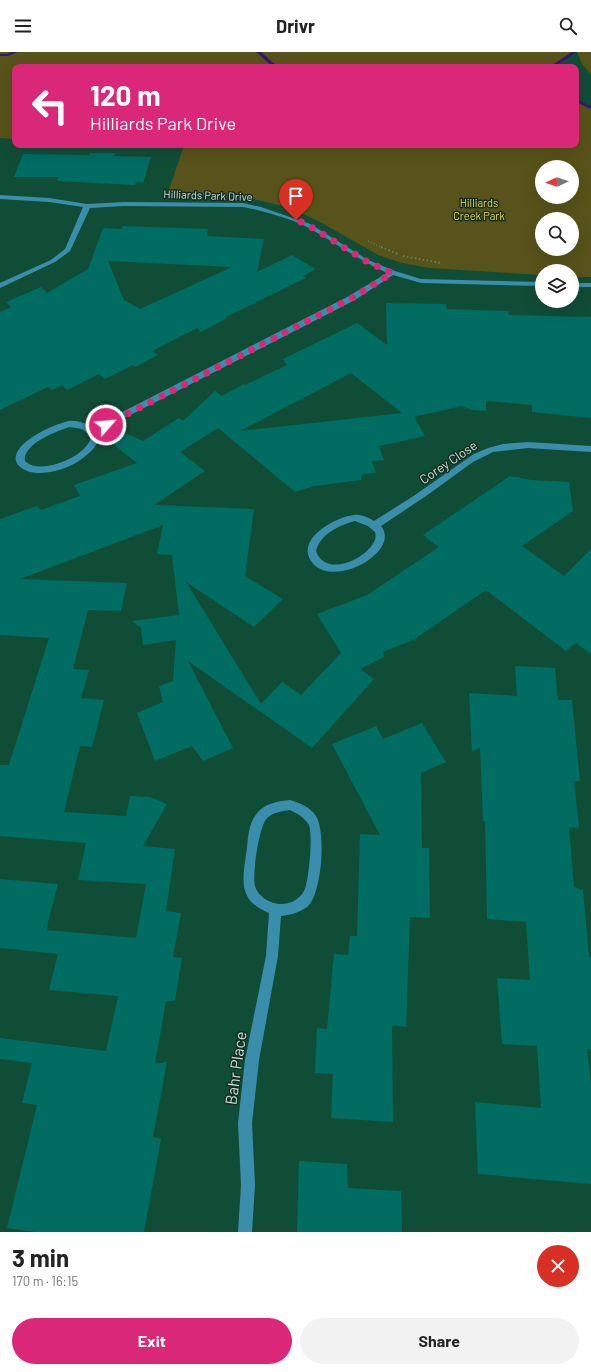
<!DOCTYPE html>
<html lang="en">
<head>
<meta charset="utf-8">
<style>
	body { margin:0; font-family:Barlow,sans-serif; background:#f2f2f2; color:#222; height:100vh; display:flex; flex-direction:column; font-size:15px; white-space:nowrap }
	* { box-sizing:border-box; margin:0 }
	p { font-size:13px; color:#767676 }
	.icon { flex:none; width:22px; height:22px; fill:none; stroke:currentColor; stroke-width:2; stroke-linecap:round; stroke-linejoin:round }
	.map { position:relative; height:1180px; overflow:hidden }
	.panel { display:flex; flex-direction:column; background:#fff; flex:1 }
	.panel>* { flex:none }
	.hud { position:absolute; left:12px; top:12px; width:567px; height:84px; border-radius:8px; box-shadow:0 4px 16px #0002; background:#db2777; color:#fff; overflow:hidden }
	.needle { width:26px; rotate:266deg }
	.fabs { position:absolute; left:535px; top:108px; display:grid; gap:8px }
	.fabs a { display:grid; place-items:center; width:44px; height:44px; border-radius:50%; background:#fff; box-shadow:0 4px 16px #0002; font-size:20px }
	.pin { position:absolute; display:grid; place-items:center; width:34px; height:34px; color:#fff; margin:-41px -17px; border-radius:50% 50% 50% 0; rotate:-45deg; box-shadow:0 0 4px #0007 }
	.pin .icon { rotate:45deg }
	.me { position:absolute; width:44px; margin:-22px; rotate:63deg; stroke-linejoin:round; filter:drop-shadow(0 0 3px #0008) }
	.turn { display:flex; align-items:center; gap:14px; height:84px; padding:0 12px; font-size:18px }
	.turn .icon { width:52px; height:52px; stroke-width:2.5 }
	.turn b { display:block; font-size:28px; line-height:34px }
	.round { display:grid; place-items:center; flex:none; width:42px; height:42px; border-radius:21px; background:#f2f2f2 }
	.head { display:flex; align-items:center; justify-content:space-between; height:68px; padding:0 12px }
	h1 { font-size:24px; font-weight:700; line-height:30px }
	.action { display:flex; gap:8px; margin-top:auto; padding:8px 12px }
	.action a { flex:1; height:46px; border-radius:24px; background:#db2777; color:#fff; font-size:16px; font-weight:700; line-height:46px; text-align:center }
	.action a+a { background:#f2f2f2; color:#222 }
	header { display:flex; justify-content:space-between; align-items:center; height:52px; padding:0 12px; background:#fff; font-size:18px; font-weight:700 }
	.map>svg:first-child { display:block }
	.green { fill:#58531a; fill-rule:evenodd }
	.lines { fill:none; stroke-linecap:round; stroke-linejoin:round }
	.stream { fill:#2d1b72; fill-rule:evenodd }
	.building { fill:#016c62; fill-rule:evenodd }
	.path-far1 { stroke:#528370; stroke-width:1.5; stroke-dasharray:1 2; stroke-linecap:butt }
	.path { stroke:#528370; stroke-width:2; stroke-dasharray:1.5 2.5; stroke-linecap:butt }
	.minor { fill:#3b8eab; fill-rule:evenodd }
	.route { stroke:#db2777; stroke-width:7; stroke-dasharray:0 12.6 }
	.labels { text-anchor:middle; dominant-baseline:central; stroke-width:3; stroke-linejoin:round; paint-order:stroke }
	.far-street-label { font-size:11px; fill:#c6e2d4; stroke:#162d23 }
	.far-park-label { font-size:11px; fill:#eadc3a; stroke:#162d23 }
	.street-label { font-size:13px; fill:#c6e2d4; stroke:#162d23 }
	.near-street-label { font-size:16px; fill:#c6e2d4; stroke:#162d23 }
</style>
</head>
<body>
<header><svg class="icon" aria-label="menu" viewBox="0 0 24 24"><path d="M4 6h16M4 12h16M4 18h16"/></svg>Drivr<svg class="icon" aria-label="search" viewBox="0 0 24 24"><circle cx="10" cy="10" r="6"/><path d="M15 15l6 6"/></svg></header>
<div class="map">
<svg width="591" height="1180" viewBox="0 0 591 1180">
	<rect width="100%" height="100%" fill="#104d37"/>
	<!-- green -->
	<g class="green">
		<polygon points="0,0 575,0 551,15 15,15 15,87 0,86"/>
		<polygon points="577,0 591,0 591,23 582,12"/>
		<path d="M 576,48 L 591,56 L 591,225 L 572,225 L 572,219 L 542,219 L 542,223 L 429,216 L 402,211 L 378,203 L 324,172 L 291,156 L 249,146 L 167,143 L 184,94 L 155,93 L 576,93 ZM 542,115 L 572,115 L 572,145 L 542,145 ZM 542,167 L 572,167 L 572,197 L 542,197 Z"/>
	</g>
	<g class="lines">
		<!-- stream -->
		<g class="stream">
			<polygon points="12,0 18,0 8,4 0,4 0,2 7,2"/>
			<polygon points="256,0 261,0 278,15 273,15"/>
			<polygon points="572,0 577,0 554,15 549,15"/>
			<polygon points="576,47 591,54 591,57 576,50"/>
		</g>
	</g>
	<!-- building -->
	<g class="building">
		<polygon points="90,101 115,101 114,104 151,105 143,131 136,130 135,133 57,129 59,125 14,125 23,102 89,103"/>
		<path d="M 123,174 L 208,177 L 207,184 L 264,187 L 257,220 L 292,203 L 315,217 L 303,224 L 306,226 L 226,265 L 227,266 L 201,280 L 197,276 L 152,299 L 158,303 L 135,315 L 133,313 L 105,327 L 99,322 L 67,338 L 62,333 L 52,338 L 48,335 L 0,358 L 0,260 L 11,255 L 6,250 L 41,235 L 47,241 L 88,217 L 103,176 L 122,177 ZM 108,209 L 232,215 L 140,257 L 124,248 Z"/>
		<path d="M 386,251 L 446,252 L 447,257 L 508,259 L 509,263 L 591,265 L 591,366 L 532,360 L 532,353 L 486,349 L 486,359 L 472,358 L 462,354 L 414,365 L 425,384 L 379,394 L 384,408 L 372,409 L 376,421 L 362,422 L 361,428 L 314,434 L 295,440 L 218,376 L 180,400 L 205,419 L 154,453 L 254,457 L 245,524 L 283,547 L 254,575 L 186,530 L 261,652 L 282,630 L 301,643 L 341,601 L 317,562 L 367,543 L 439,495 L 423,483 L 510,424 L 531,428 L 569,430 L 573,459 L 522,494 L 564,524 L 591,497 L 591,602 L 576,591 L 566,599 L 486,538 L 413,588 L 383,600 L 384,605 L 360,617 L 374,627 L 312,696 L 188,609 L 233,696 L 203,709 L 192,694 L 155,709 L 137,661 L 163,650 L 159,634 L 173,629 L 176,588 L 143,593 L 141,576 L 132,569 L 179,563 L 172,503 L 157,502 L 163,473 L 20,527 L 127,531 L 121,559 L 88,558 L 73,617 L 89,618 L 81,646 L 104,648 L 92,695 L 80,694 L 64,760 L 126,764 L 130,744 L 150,745 L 167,752 L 143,794 L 175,797 L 166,859 L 181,861 L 173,905 L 182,906 L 175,949 L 166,949 L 155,1012 L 167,1010 L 153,1085 L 161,1087 L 144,1180 L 35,1180 L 7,1176 L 37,1053 L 22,1051 L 32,1011 L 0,1007 L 0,986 L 106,999 L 118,944 L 49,938 L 58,902 L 0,896 L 0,827 L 58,832 L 46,878 L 136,886 L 146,832 L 78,828 L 86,791 L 0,784 L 0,713 L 9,713 L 49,586 L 0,583 L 0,467 L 37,454 L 41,458 L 80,444 L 74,433 L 137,411 L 99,381 L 110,375 L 143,389 L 179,366 L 183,369 L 215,339 L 222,344 L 244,332 L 245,333 L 287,313 L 283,307 L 357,271 L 387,293 ZM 351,321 L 402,361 L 240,379 Z"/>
		<polygon points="515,614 555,616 558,648 572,648 580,729 574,729 579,776 569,775 574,835 583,838 589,905 591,905 591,997 587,997 591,1030 591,1132 478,1122 475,1050 541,1056 537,994 502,992 497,926 530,928 526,870 487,867 485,769 483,769 480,696 472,699 469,641 517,644"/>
		<polygon points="422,671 446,710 421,721 422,796 429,796 430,866 410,865 406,975 392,973 393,1070 331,1066 333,1022 315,1021 317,976 327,977 334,902 348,903 350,884 357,884 360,782 380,783 332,692 376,674 383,687"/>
		<polygon points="299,1109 347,1112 348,1136 401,1139 402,1180 297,1180"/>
	</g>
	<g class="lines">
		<!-- path-far1 -->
		<polyline class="path-far1" points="368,189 383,196"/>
		<!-- path -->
		<g class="path">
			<polyline points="381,195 398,202"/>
			<polyline points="403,204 441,211"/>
			<polyline points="546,216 569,217"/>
		</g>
		<!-- minor -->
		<g class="minor">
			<path d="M 0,143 L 49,146 L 87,152 L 124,150 L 243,151 L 261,155 L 310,172 L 368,208 L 395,219 L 421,227 L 542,230 L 542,234 L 421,231 L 393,223 L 355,248 L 97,380 L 99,388 C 88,410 54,425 30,420 C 24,418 18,415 16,409 C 11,391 56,371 69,369 C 77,368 87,372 93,375 L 349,244 L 387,221 C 359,208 334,190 307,175 C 292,167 260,158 243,155 L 124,154 L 90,156 L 70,199 L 55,210 L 0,236 L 0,231 L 51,208 L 65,197 L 83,155 L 49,150 L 0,147 ZM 70,375 L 82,377 L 91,384 C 90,403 40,425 25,409 C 22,392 57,379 70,375 Z"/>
			<rect x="572" y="231" width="19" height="4"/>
			<path d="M 528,390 L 591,394 L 591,400 L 528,396 L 493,400 L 473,410 L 426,444 L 381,474 C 402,500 331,539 311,509 C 296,487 335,465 354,463 C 361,462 369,466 374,469 L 412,445 L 474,402 L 488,396 L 503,392 ZM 355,469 L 368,474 L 375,480 C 382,499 327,531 316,499 C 320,482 340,473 355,469 Z"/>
			<path d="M 290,748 C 300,751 310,755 316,764 C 326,780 322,838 309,853 C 302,860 291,863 281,864 L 278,904 L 259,1008 L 252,1071 L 255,1133 L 252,1180 L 238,1180 L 241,1133 L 238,1071 L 245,1008 L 266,904 L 269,861 C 236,848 243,825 247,796 C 248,784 249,769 259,759 C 267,751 279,749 290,748 ZM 290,758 C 297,761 305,766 309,773 C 313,783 309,830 304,839 C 299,848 290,852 281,852 C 271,852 258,845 255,834 C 252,823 259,774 267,766 C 274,760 282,759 290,758 Z"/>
		</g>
	</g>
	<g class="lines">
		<!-- route -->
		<polyline class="route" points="106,373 352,246 392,221 366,209 308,173 296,168"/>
	</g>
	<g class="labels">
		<!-- far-street labels -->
		<g class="far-street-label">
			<text transform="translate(208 143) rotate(2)">Hilliards Park Drive</text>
		</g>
		<!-- far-park labels -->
		<g class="far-park-label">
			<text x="479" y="150">Hilliards<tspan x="479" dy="13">Creek Park</tspan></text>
		</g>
		<!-- street labels -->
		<g class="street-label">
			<text transform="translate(448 410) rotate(-34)">Corey Close</text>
		</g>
		<!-- near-street labels -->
		<g class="near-street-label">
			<text transform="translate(235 1016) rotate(-82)">Bahr Place</text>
		</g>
	</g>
</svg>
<div class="fabs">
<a><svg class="needle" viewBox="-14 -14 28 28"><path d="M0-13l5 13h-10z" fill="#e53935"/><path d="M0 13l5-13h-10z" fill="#767676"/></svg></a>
<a><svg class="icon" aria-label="search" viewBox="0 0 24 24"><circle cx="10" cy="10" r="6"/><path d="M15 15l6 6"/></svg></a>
<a><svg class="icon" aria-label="layers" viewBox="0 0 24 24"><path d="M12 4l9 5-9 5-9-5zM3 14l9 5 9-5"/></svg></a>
</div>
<div class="pin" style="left:296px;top:168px;background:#d93025"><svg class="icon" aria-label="arrive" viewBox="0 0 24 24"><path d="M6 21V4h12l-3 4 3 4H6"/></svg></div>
<svg class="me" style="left:106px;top:373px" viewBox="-20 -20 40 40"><circle r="17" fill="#db2777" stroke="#fff" stroke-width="3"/><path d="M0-11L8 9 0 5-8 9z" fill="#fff"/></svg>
<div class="hud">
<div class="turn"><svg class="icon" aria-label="left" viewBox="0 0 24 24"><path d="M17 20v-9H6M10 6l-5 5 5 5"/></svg><div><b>120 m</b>Hilliards Park Drive</div></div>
</div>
</div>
<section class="panel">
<div class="head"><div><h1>3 min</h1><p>170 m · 16:15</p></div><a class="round" style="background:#d93025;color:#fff"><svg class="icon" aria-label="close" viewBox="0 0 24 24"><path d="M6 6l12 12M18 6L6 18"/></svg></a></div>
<div class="action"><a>Exit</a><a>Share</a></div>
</section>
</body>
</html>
